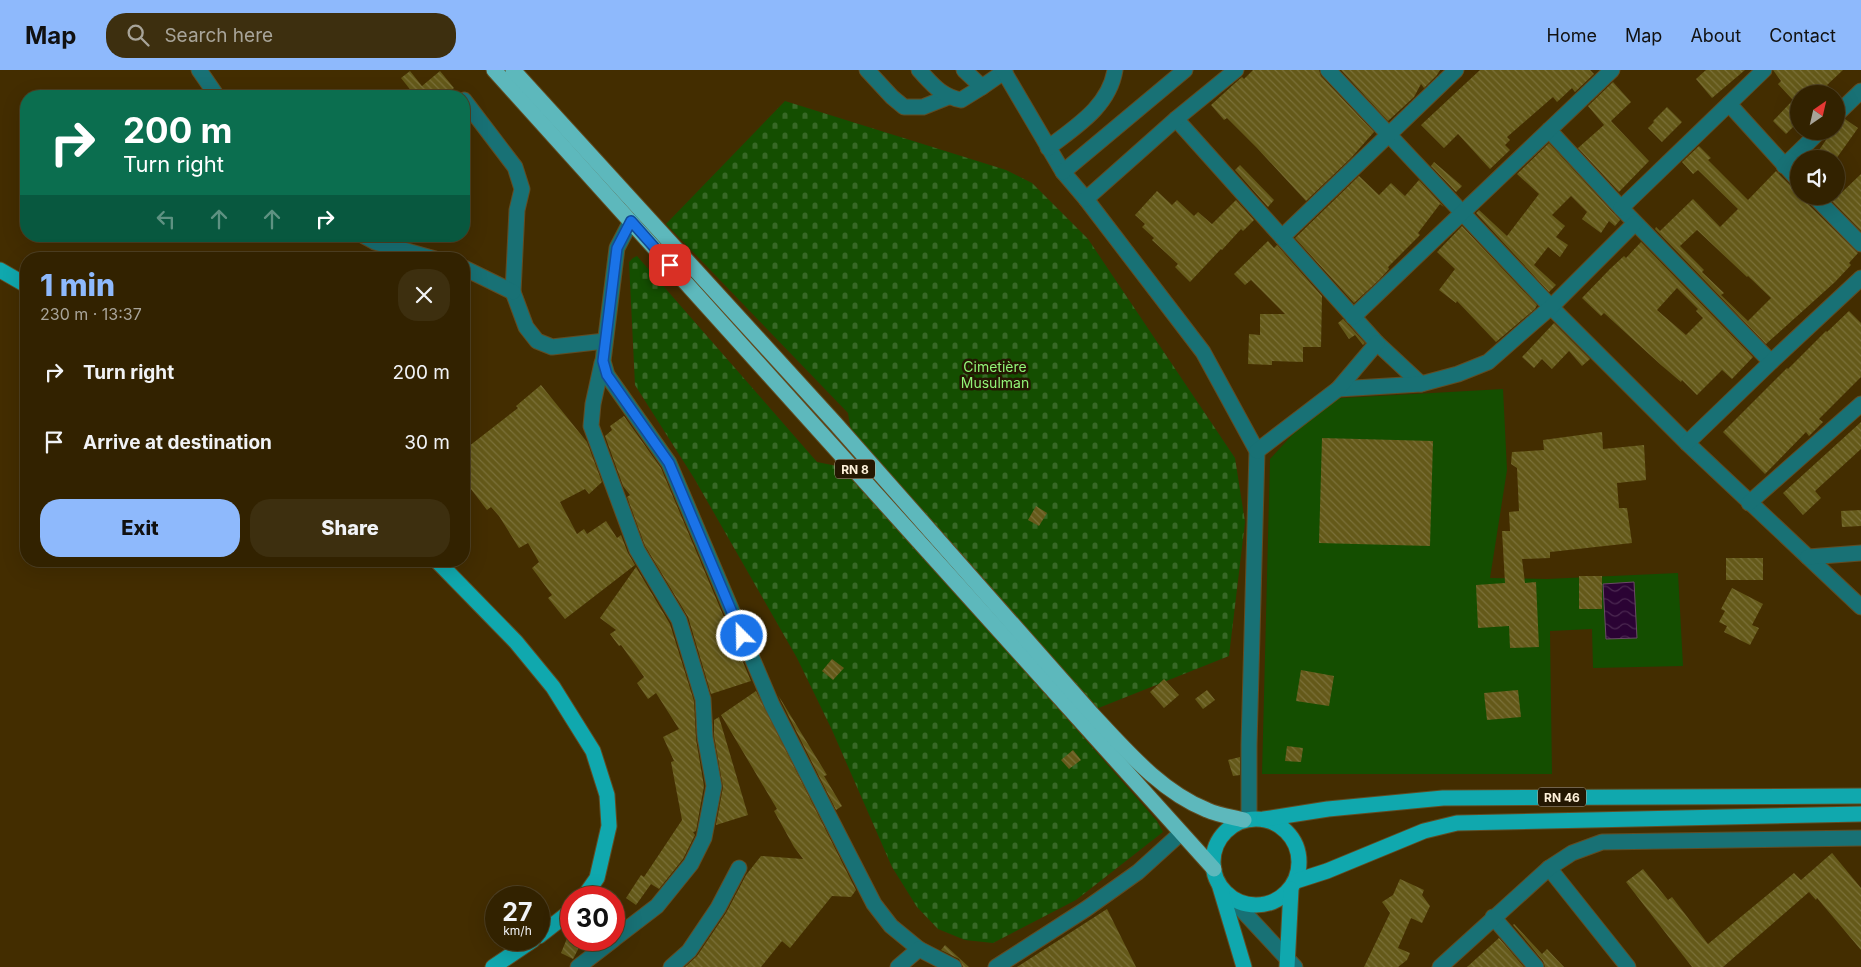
<!DOCTYPE html>
<html lang="en">
<head>
<meta charset="utf-8">
<style>
	body { margin:0; font-family:Inter,sans-serif; background:#3d2f0f; color:#f1f3f6; height:100vh; display:flex; flex-direction:column; font-size:19px; white-space:nowrap }
	* { box-sizing:border-box; margin:0 }
	p { font-size:16px; color:#a8a499 }
	.icon { flex:none; width:28px; height:28px; fill:none; stroke:currentColor; stroke-width:2; stroke-linecap:round; stroke-linejoin:round }
	.map { position:relative; flex:1; overflow:hidden }
	.details { position:absolute; left:20px; top:182px; width:450px; height:315px; display:flex; flex-direction:column; background:#322200; border-radius:20px; box-shadow:0 5px 20px #0002,0 0 0 1px #4d3f22 }
	.details>* { flex:none }
	.banner { position:absolute; left:20px; top:20px; width:450px; height:152px; border-radius:20px; box-shadow:0 5px 20px #0002,0 0 0 1px #4d3f22; background:#0b6e4f; color:#fff; overflow:hidden }
	.needle { width:32px; rotate:34deg }
	.fabs { position:absolute; left:1790px; top:15px; display:grid; gap:10px }
	.fabs a { display:grid; place-items:center; width:55px; height:55px; border-radius:50%; background:#322200; box-shadow:0 5px 20px #0002,0 0 0 1px #4d3f22; font-size:25px }
	.speed { position:absolute; left:485px; top:816px; display:flex; gap:10px; font-size:25px; font-weight:700; text-align:center }
	.speed>* { display:grid; place-content:center; width:65px; height:65px; border-radius:50%; background:#322200; box-shadow:0 5px 20px #0002,0 0 0 1px #4d3f22; line-height:1 }
	.speed small { font-size:12px; font-weight:400 }
	.speed .limit { border:8px solid #d22; background:#fff; color:#111 }
	.pin { position:absolute; display:grid; place-items:center; width:42px; height:42px; color:#fff; margin:-21px; border-radius:10px; box-shadow:0 2px 8px #0006 }
	.me { position:absolute; width:55px; margin:-28px; rotate:337deg; stroke-linejoin:round; filter:drop-shadow(0 0 4px #0008) }
	.turn { display:flex; align-items:center; gap:18px; height:105px; padding:0 20px; font-size:22px }
	.turn .icon { width:65px; height:65px; stroke-width:2.5 }
	.turn b { display:block; font-size:35px; line-height:42px }
	.lanes { display:flex; align-items:center; height:48px; padding:0 20px; background:#0003; justify-content:center; gap:25px; direction:ltr }
	.lanes .off { opacity:.35 }
	.round { display:grid; place-items:center; flex:none; width:52px; height:52px; border-radius:20px; background:#3d2f0f }
	.head { display:flex; align-items:center; justify-content:space-between; height:85px; padding:0 20px }
	h1 { font-size:30px; font-weight:800; line-height:38px; color:#8eb9fc }
	.button { display:flex; gap:10px; margin-top:auto; padding:10px 20px }
	.button a { flex:1; height:58px; border-radius:20px; background:#8eb9fc; color:#111; font-size:20px; font-weight:800; line-height:58px; text-align:center }
	.button a+a { background:#3d2f0f; color:#f1f3f6 }
	ul { padding:0; list-style:none }
	li { display:flex; align-items:center; gap:15px; height:70px; padding:0 20px }
	li div { flex:1 }
	li b { display:block; font-size:19px }
	li em { font-style:normal }
	header { display:flex; align-items:center; gap:30px; box-sizing:border-box; height:70px; padding:0 25px; background:#8eb9fc; color:#111 }
	header strong { font-size:24px }
	nav { display:flex; gap:28px; margin-inline-start:auto; font-size:18px }
	.search { width:350px; height:45px; background:#3d2f0f; display:flex; align-items:center; gap:12px; box-sizing:border-box; padding:0 18px; border-radius:20px; color:#a8a499; font-size:19px }
	.map>svg:first-child { display:block }
	.cemetery { fill:url(#cemetery-stones) }
	.park { fill:#144e00 }
	.water { fill:url(#water-waves); stroke:#6a4a66 }
	.building { fill:url(#building-back-hatch); fill-rule:evenodd }
	.lines { fill:none; stroke-linecap:round; stroke-linejoin:round }
	.minor-casing { stroke:#614c23; stroke-width:17 }
	.major-casing { stroke:#614c23; stroke-width:17 }
	.highway-casing { stroke:#614c23; stroke-width:17 }
	.minor { stroke:#187175; stroke-width:15 }
	.major { stroke:#10a8ae; stroke-width:15 }
	.highway { stroke:#5db8bc; stroke-width:15 }
	.route-casing { stroke:#114b97; stroke-width:12 }
	.route { stroke:#1a73e8; stroke-width:9 }
	.labels { text-anchor:middle; dominant-baseline:central; stroke-width:5; stroke-linejoin:round; paint-order:stroke }
	.shield { fill:#241702; stroke:#bdaf98; stroke-width:1 }
	.shield-label { font-size:12px; font-weight:bold; fill:#fef0d9 }
	.park-label { font-size:14px; fill:#92f578; stroke:#241702 }
</style>
</head>
<body>
<header>
<strong>Map</strong>
<div class="search"><svg class="icon" aria-label="search" viewBox="0 0 24 24"><circle cx="10" cy="10" r="6"/><path d="M15 15l6 6"/></svg>Search here</div>
<nav><a>Home</a><a>Map</a><a>About</a><a>Contact</a></nav>
</header>
<div class="map">
<svg width="1861" height="897" viewBox="0 0 1861 897">
	<defs>
		<pattern id="cemetery-stones" width="16" height="16" patternUnits="userSpaceOnUse" patternTransform="scale(1.25)"><rect width="16" height="16" fill="#144e00"/><path d="M2 7V4a2 2 0 0 1 4 0v3zM10 15v-3a2 2 0 0 1 4 0v3z" fill="#376825"/></pattern>
		<pattern id="water-waves" width="16" height="10" patternUnits="userSpaceOnUse" patternTransform="scale(1.25)"><rect width="16" height="10" fill="#2b0334"/><path d="M0 5q4-4 8 0t8 0" fill="none" stroke="#4b2851"/></pattern>
		<pattern id="building-back-hatch" width="6" height="6" patternUnits="userSpaceOnUse" patternTransform="scale(1.25)"><rect width="6" height="6" fill="#645919"/><path d="M-1 5l2 2M0 0l6 6M5-1l2 2" fill="none" stroke="#7b713a"/></pattern>
	</defs>
	<rect width="100%" height="100%" fill="#432d00"/>
	<!-- cemetery -->
	<g class="cemetery">
		<polygon points="785,31 1006,100 1032,113 1088,169 1235,388 1245,452 1229,586 1096,639 853,374 848,343 666,154"/>
		<polygon points="637,186 817,392 847,398 1157,751 1163,762 1076,830 993,873 965,870 938,859 917,837 892,797 832,660 797,588 694,408 635,315 629,192 633,188"/>
	</g>
	<!-- park -->
	<polygon class="park" points="1503,319 1507,400 1490,508 1547,509 1678,503 1683,596 1593,598 1592,559 1550,561 1552,704 1262,704 1270,389 1325,329"/>
	<!-- water -->
	<polygon class="water" points="1634,512 1637,568 1606,569 1603,514"/>
	<!-- building -->
	<g class="building">
		<polygon points="1253,0 1319,0 1321,6 1374,62 1351,88 1306,131 1257,78 1227,48 1224,50 1211,35 1234,14 1242,7 1244,9"/>
		<polygon points="1341,0 1440,0 1437,5 1424,18 1421,14 1414,27 1388,51"/>
		<polygon points="1480,0 1590,0 1594,4 1575,22 1572,18 1557,32 1553,27 1507,67 1510,70 1505,75 1510,80 1490,99 1458,64 1444,78 1421,55"/>
		<polygon points="1706,0 1745,0 1712,28 1696,9"/>
		<polygon points="1773,0 1843,0 1827,15 1829,17 1822,24 1799,24 1799,51 1786,64 1773,51 1793,30 1778,14 1781,11"/>
		<polygon points="410,1 422,16 440,1 454,18 444,26 409,26 413,23 401,8"/>
		<polygon points="1613,12 1631,32 1611,51 1649,91 1619,122 1578,78 1604,55 1588,36"/>
		<polygon points="1667,37 1682,52 1662,72 1648,58 1654,52 1653,51"/>
		<polygon points="1845,49 1858,58 1836,89 1813,89 1832,61 1836,61 1837,54"/>
		<polygon points="1549,73 1620,150 1615,156 1609,151 1601,163 1582,149 1587,142 1571,126 1552,145 1565,156 1556,167 1568,175 1560,187 1548,177 1534,195 1556,215 1549,222 1476,143 1479,140 1507,166 1539,124 1517,104"/>
		<path d="M 1699,76 L 1711,88 L 1708,90 L 1748,130 L 1776,101 L 1792,117 L 1799,120 L 1799,126 L 1805,126 L 1807,133 L 1858,183 L 1849,193 L 1851,195 L 1835,212 L 1766,274 L 1655,159 L 1656,157 L 1660,161 L 1693,129 L 1720,157 L 1738,139 L 1698,100 L 1693,104 L 1682,92 ZM 1697,160 L 1747,207 L 1748,206 L 1771,228 L 1748,251 L 1721,225 L 1724,223 L 1702,202 L 1704,200 L 1680,176 Z"/>
		<polygon points="1434,92 1462,116 1456,122 1431,96"/>
		<polygon points="1240,95 1274,130 1268,137 1235,100"/>
		<polygon points="1861,104 1861,161 1827,126 1838,126"/>
		<polygon points="1359,106 1379,125 1391,113 1405,126 1419,110 1444,137 1440,134 1418,163 1420,165 1388,197 1389,199 1379,210 1354,233 1295,168"/>
		<polygon points="1157,121 1172,135 1177,130 1194,146 1198,142 1212,154 1236,130 1254,150 1243,161 1241,159 1222,180 1221,179 1190,212 1175,197 1178,194 1152,170 1154,168 1142,157 1145,154 1135,145"/>
		<polygon points="1462,156 1537,235 1535,239 1496,272 1457,231 1456,233 1439,220 1455,199 1437,182"/>
		<polygon points="1268,171 1274,178 1277,175 1322,226 1321,277 1303,277 1303,292 1272,291 1272,295 1248,294 1249,264 1260,265 1260,244 1285,244 1251,210 1245,215 1234,204"/>
		<path d="M 1641,172 L 1753,287 L 1732,309 L 1722,300 L 1697,325 L 1682,310 L 1681,312 L 1661,295 L 1604,243 L 1601,246 L 1582,228 L 1610,199 L 1624,186 L 1626,188 ZM 1677,218 L 1698,239 L 1696,241 L 1703,248 L 1686,265 L 1657,240 Z"/>
		<polygon points="1849,241 1861,253 1861,307 1819,349 1823,352 1809,366 1806,362 1765,404 1723,362 1787,298 1788,299 1826,261 1827,262"/>
		<polygon points="1343,249 1365,273 1363,275 1355,265 1349,269 1338,253"/>
		<polygon points="1554,253 1590,289 1582,296 1569,281 1552,299 1542,289 1534,298 1522,287"/>
		<polygon points="541,315 587,372 602,412 589,424 585,419 560,432 577,464 584,459 587,464 606,451 617,468 621,465 628,483 635,495 565,549 548,528 552,525 532,498 539,492 528,473 519,478 499,446 491,437 487,440 464,410 464,380 518,338 516,336"/>
		<polygon points="624,346 661,398 751,611 711,624 688,547 645,476 627,427 630,425 623,416 605,366 612,360 610,356"/>
		<polygon points="1861,352 1861,379 1815,421 1821,428 1803,445 1783,423"/>
		<polygon points="1602,362 1603,379 1644,375 1646,410 1617,413 1619,438 1627,438 1632,473 1550,482 1550,488 1522,489 1525,513 1536,512 1539,577 1510,578 1509,556 1478,558 1476,515 1505,513 1502,461 1510,461 1509,442 1519,441 1517,398 1511,394 1512,382 1544,380 1543,370"/>
		<polygon points="1322,368 1433,371 1430,476 1319,473"/>
		<polygon points="1036,436 1047,443 1039,456 1028,450"/>
		<polygon points="1861,440 1861,456 1842,457 1841,441"/>
		<rect x="1726" y="488" width="37" height="22"/>
		<polygon points="636,497 670,554 694,631 696,669 704,716 696,761 693,762 695,765 683,789 659,819 651,814 636,835 626,828 641,805 644,807 682,750 671,692 674,691 663,667 679,659 656,623 648,629 637,613 644,607 621,575 619,576 610,564 616,560 600,548"/>
		<rect x="1579" y="506" width="23" height="33"/>
		<polygon points="1732,518 1763,534 1752,555 1759,558 1750,575 1724,562 1727,556 1719,552 1725,541 1721,539"/>
		<polygon points="832,589 844,598 833,610 822,601"/>
		<polygon points="1301,600 1334,606 1329,636 1296,631"/>
		<polygon points="1164,609 1179,625 1164,638 1150,622"/>
		<polygon points="1207,620 1215,630 1203,639 1195,629"/>
		<polygon points="1518,620 1521,647 1487,650 1484,623"/>
		<polygon points="756,621 856,820 851,827 832,826 790,878 782,871 761,897 685,897 697,886 726,843 746,805 761,786 803,789 794,777 774,741 777,739 721,645"/>
		<polygon points="778,625 827,705 824,706 842,736 836,740"/>
		<polygon points="719,647 748,745 716,755 723,717 714,666 714,650"/>
		<polygon points="1287,676 1303,678 1301,692 1285,691"/>
		<polygon points="1073,680 1081,690 1069,699 1061,690"/>
		<polygon points="1240,687 1240,705 1233,706 1228,690"/>
		<polygon points="1832,783 1861,818 1861,880 1817,828 1816,830 1809,822 1723,897 1692,897 1626,812 1643,799 1668,830 1672,827 1708,874 1794,803 1801,810"/>
		<polygon points="1400,809 1424,820 1422,825 1430,836 1422,853 1411,848 1398,878 1410,883 1407,890 1398,897 1364,897 1390,843 1382,832 1393,825"/>
		<polygon points="1107,839 1136,897 1017,897"/>
		<polygon points="1514,854 1542,884 1547,879 1564,897 1545,897 1543,891 1513,855"/>
		<polygon points="568,866 571,868 571,870 582,872 573,889 561,883"/>
		<polygon points="1499,868 1524,897 1467,897"/>
		<polygon points="945,875 969,897 963,897 959,889 941,880"/>
	</g>
	<g class="lines">
		<!-- minor casing -->
		<g class="minor-casing">
			<g id="minor">
				<polyline points="199,0 217,26"/>
				<polyline points="867,0 892,27 904,37 923,37 948,27"/>
				<path d="M 919,0 C 933,15 941,26 961,30 L 982,17"/>
				<polyline points="964,0 982,17 1005,1"/>
				<polyline points="1003,0 1063,102 1086,129 1203,282 1257,381 1249,675 1249,749"/>
				<polyline points="1328,0 1551,237 1687,373 1861,537"/>
				<polyline points="464,30 515,97 522,119 517,140 513,222 526,257 537,271 552,277 605,271"/>
				<polyline points="1729,34 1799,111"/>
				<polyline points="1836,45 1861,21"/>
				<polyline points="1176,49 1377,273 1421,314"/>
				<polyline points="1549,60 1621,138 1771,292"/>
				<path d="M 1048,78 C 1075,57 1109,37 1115,0"/>
				<polyline points="1784,96 1820,61"/>
				<polyline points="1063,102 1185,0"/>
				<polyline points="1814,126 1861,174"/>
				<polyline points="1086,129 1176,49 1236,0"/>
				<polyline points="1621,138 1764,0"/>
				<polyline points="631,151 617,178 603,291 607,305 669,393 772,635 874,834 891,856 919,879 954,897"/>
				<polyline points="364,166 375,172 435,189"/>
				<polyline points="1282,167 1456,0"/>
				<polyline points="464,198 513,222"/>
				<polyline points="1353,247 1612,0"/>
				<polyline points="602,293 593,334 591,356 637,480 679,550 703,629 705,667 714,716 704,768 691,794 657,836 614,869"/>
				<polyline points="1338,319 1421,314 1458,304 1488,292 1551,237 1635,153"/>
				<polyline points="1687,373 1771,292 1861,208"/>
				<polyline points="1257,381 1338,319 1377,273"/>
				<polyline points="1749,433 1861,334"/>
				<polyline points="1808,487 1861,483"/>
				<polyline points="1549,798 1628,897"/>
				<polyline points="1227,824 1295,897"/>
				<polyline points="1493,847 1536,897"/>
				<polyline points="578,897 613,870"/>
				<polyline points="671,897 689,881 718,838 739,798"/>
				<polyline points="898,897 919,879"/>
				<polyline points="996,897 1086,839 1138,802 1181,763"/>
				<polyline points="1440,897 1549,798 1572,783 1602,772 1861,768"/>
			</g>
		</g>
		<!-- major casing -->
		<g class="major-casing">
			<g id="major">
				<polyline points="0,200 26,215"/>
				<polyline points="437,491 516,572 553,617 593,681 607,725 609,756 597,808 583,828"/>
				<circle cx="1256" cy="792" r="43"/>
				<polyline points="1264,749 1328,739 1443,728 1861,726"/>
				<polyline points="1296,811 1327,801 1424,761 1457,753 1861,744"/>
				<polyline points="1220,817 1244,897"/>
				<polyline points="539,866 571,841"/>
				<polyline points="493,897 533,870"/>
				<polyline points="1287,897 1291,819"/>
			</g>
		</g>
		<!-- highway casing -->
		<g class="highway-casing">
			<g id="highway">
				<polyline points="494,0 1214,799"/>
				<path d="M 513,0 L 835,353 L 1092,644 C 1125,679 1160,721 1207,740 C 1218,745 1232,747 1244,750"/>
			</g>
		</g>
		<!-- minor -->
		<use href="#minor" class="minor"/>
		<!-- major -->
		<use href="#major" class="major"/>
		<!-- highway -->
		<use href="#highway" class="highway"/>
	</g>
	<g class="lines">
		<!-- route casing -->
		<g class="route-casing">
			<polyline id="route" points="670,195 631,151 617,178 603,291 607,305 669,393 742,566"/>
		</g>
		<!-- route -->
		<use href="#route" class="route"/>
	</g>
	<g class="labels">
		<!-- shield labels -->
		<g class="shield">
			<rect x="835" y="389.5" width="40" height="19" rx="4"/>
			<rect x="1538" y="717.5" width="48" height="19" rx="4"/>
		</g>
		<g class="shield-label">
			<text x="855" y="399">RN 8</text>
			<text x="1562" y="727">RN 46</text>
		</g>
		<!-- park labels -->
		<g class="park-label">
			<text x="995" y="296">Cimetière<tspan x="995" dy="16">Musulman</tspan></text>
		</g>
	</g>
</svg>
<div class="fabs">
<a><svg class="needle" viewBox="-14 -14 28 28"><path d="M0-13l5 13h-10z" fill="#e53935"/><path d="M0 13l5-13h-10z" fill="#a8a499"/></svg></a>
<a><svg class="icon" aria-label="sound" viewBox="0 0 24 24"><path d="M4 9h4l5-4v14l-5-4H4zM17 9q2 3 0 6"/></svg></a>
</div>
<div class="speed"><div>27<small>km/h</small></div><div class="limit">30</div></div>
<div class="pin" style="left:670px;top:195px;background:#d93025"><svg class="icon" aria-label="arrive" viewBox="0 0 24 24"><path d="M6 21V4h12l-3 4 3 4H6"/></svg></div>
<svg class="me" style="left:742px;top:566px" viewBox="-20 -20 40 40"><circle r="17" fill="#1a73e8" stroke="#fff" stroke-width="3"/><path d="M0-11L8 9 0 5-8 9z" fill="#fff"/></svg>
<div class="banner">
<div class="turn"><svg class="icon" aria-label="right" viewBox="0 0 24 24"><path d="M7 20v-9h11M14 6l5 5-5 5"/></svg><div><b>200 m</b>Turn right</div></div>
<div class="lanes"><svg class="icon off" aria-label="left" viewBox="0 0 24 24"><path d="M17 20v-9H6M10 6l-5 5 5 5"/></svg><svg class="icon off" aria-label="ahead" viewBox="0 0 24 24"><path d="M12 20V5M6 11l6-6 6 6"/></svg><svg class="icon off" aria-label="ahead" viewBox="0 0 24 24"><path d="M12 20V5M6 11l6-6 6 6"/></svg><svg class="icon" aria-label="right" viewBox="0 0 24 24"><path d="M7 20v-9h11M14 6l5 5-5 5"/></svg></div>
</div>
<section class="details">
<div class="head"><div><h1>1 min</h1><p>230 m · 13:37</p></div><a class="round"><svg class="icon" aria-label="close" viewBox="0 0 24 24"><path d="M6 6l12 12M18 6L6 18"/></svg></a></div>
<ul>
<li><svg class="icon" aria-label="right" viewBox="0 0 24 24"><path d="M7 20v-9h11M14 6l5 5-5 5"/></svg><div><b>Turn right</b></div><em>200 m</em></li>
<li><svg class="icon" aria-label="arrive" viewBox="0 0 24 24"><path d="M6 21V4h12l-3 4 3 4H6"/></svg><div><b>Arrive at destination</b></div><em>30 m</em></li>
</ul>
<div class="button"><a>Exit</a><a>Share</a></div>
</section>
</div>
</body>
</html>
